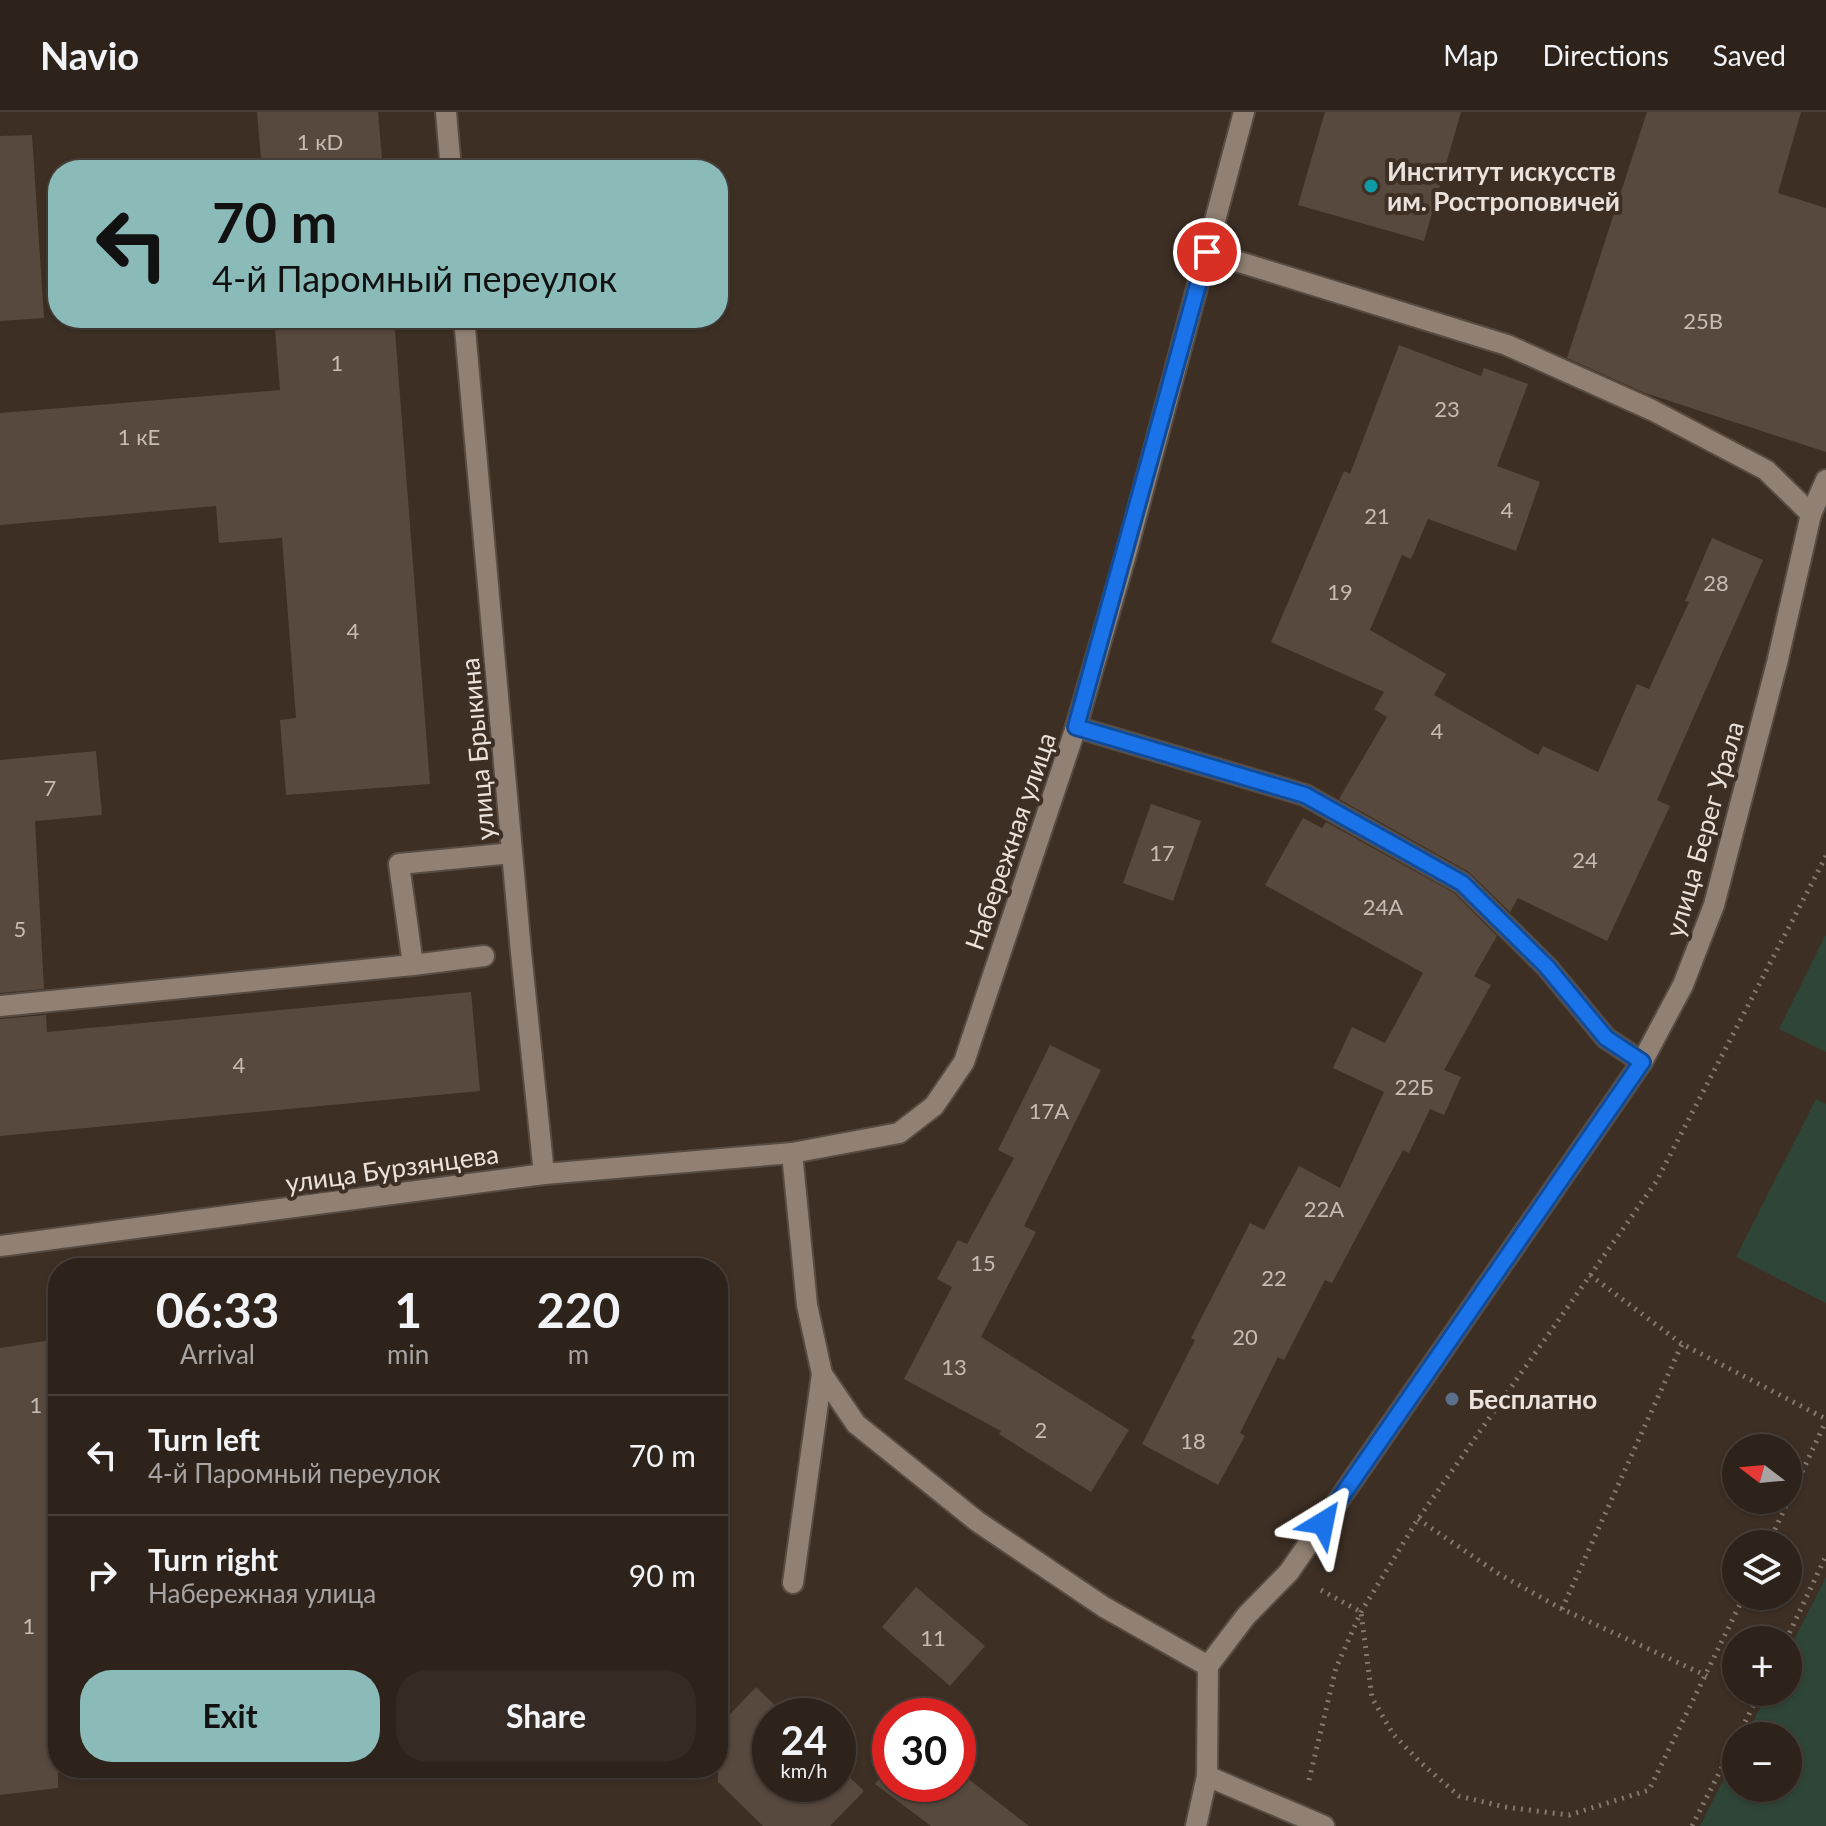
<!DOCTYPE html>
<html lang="en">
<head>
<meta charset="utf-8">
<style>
	body { margin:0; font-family:Lato,sans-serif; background:#362b24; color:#f1f3f6; height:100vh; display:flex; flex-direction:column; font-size:30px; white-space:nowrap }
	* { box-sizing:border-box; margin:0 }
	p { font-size:26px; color:#a7a4a3 }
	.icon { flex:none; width:44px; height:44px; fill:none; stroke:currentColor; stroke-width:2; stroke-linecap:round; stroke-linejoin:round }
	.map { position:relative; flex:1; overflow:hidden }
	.details { position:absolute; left:48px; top:1146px; width:680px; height:520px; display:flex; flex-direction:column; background:#2e231b; border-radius:32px; box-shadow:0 2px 6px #0004,0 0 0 2px #49403a }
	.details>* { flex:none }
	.hud { position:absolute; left:48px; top:48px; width:680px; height:168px; border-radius:32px; box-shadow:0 2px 6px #0004,0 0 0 2px #49403a; background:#8bbbb9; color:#111; overflow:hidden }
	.needle { width:52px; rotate:286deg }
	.tools { position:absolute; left:1722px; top:1322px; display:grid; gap:16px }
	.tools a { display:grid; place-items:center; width:80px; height:80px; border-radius:50%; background:#2e231b; box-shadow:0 2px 6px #0004,0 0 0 2px #49403a; font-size:40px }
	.speed { position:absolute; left:752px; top:1586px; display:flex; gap:16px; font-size:40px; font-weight:700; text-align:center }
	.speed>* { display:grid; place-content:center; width:104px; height:104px; border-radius:50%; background:#2e231b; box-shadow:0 2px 6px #0004,0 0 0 2px #49403a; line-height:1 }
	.speed small { font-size:20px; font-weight:400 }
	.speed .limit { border:12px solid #d22; background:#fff; color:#111 }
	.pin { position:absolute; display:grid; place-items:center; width:68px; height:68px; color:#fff; margin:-34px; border:4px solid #fff; border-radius:50%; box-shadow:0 2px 8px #0007 }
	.me { position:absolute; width:88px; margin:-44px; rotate:35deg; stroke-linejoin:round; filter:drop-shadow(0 0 6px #0008) }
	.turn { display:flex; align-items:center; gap:28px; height:168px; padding:0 32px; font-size:36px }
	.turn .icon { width:104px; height:104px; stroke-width:2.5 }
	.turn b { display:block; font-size:56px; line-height:68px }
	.eta { display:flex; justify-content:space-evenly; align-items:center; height:136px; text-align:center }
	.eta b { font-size:48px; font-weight:700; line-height:56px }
	.button { display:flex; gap:16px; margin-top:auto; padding:16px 32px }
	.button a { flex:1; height:92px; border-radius:32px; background:#8bbbb9; color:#111; font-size:32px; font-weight:700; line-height:92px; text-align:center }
	.button a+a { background:#362b24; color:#f1f3f6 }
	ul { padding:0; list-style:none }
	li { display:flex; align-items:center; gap:24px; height:120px; padding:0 32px; border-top:2px solid #49403a }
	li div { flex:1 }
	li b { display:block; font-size:30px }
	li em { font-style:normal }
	header { display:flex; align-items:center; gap:48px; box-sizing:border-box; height:112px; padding:0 40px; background:#2e231b; border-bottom:2px solid #49403a }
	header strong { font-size:38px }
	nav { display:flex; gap:44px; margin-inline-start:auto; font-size:28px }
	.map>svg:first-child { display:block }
	.green { fill:#2f4537 }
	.building { fill:#58493e }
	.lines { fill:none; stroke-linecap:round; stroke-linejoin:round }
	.service-casing { stroke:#574c43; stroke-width:24 }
	.pedestrian-casing { stroke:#574c43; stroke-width:24 }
	.minor-casing { stroke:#574c43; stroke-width:24 }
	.path { stroke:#84786f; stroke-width:5; stroke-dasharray:2 6; stroke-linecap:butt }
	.service { stroke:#918174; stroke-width:20 }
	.pedestrian { stroke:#918174; stroke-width:20 }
	.minor { stroke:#918174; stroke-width:20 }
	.route-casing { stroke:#114b97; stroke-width:20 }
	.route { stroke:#1a73e8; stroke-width:14 }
	.culture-dot { fill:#0f9aa8; stroke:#3d2f24; stroke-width:3 }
	.service-dot { fill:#5c6f8a; stroke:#3d2f24; stroke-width:3 }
	.labels { text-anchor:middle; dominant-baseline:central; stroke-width:8; stroke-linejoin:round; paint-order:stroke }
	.number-label { font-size:22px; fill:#c6bcb4 }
	.poi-label { font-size:26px; font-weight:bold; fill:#ebe2db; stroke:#3d2f24; text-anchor:start }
	.street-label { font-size:26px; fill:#ebe2db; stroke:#3d2f24 }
</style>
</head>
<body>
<header>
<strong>Navio</strong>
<nav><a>Map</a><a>Directions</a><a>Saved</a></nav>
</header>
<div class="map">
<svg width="1826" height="1714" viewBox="0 0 1826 1714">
	<rect width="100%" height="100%" fill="#3d2f24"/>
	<!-- green -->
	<g class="green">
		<polygon points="1825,824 1826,824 1826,940 1779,917"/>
		<polygon points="1816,987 1826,992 1826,1191 1736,1145"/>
		<polygon points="1826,1465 1826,1714 1700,1714 1736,1643 1736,1676 1788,1676 1788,1624 1746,1624 1768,1580 1788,1580 1788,1540"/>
	</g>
	<!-- building -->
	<g class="building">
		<polygon points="257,0 378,0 383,58 262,58"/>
		<polygon points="1325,0 1461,0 1424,129 1298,93"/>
		<polygon points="1647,0 1801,0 1778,81 1826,96 1826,340 1645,281 1567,246"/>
		<polygon points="32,23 44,206 0,209 0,24"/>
		<polygon points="274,206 394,206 430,672 286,683 280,608 296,606 282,426 219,431 216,394 0,413 0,301 280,278"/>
		<polygon points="1399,233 1481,264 1484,256 1528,272 1497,354 1540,370 1516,439 1428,407 1411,447 1402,443 1370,518 1446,562 1434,583 1538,643 1543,634 1598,660 1637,572 1649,577 1689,490 1685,489 1712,426 1763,448 1657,688 1670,694 1607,829 1518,786 1510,800 1469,760 1339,687 1387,605 1374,597 1384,580 1271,530 1344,359 1350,362"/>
		<polygon points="96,639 102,703 35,709 44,877 0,881 0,648"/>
		<polygon points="1151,692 1201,709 1173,789 1123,771"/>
		<polygon points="1303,706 1322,716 1326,710 1454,781 1497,824 1474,864 1491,873 1444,958 1461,965 1444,1003 1430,997 1409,1041 1403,1038 1332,1171 1325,1168 1284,1248 1278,1245 1240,1321 1245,1324 1218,1373 1142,1332 1195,1228 1191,1226 1250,1111 1264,1118 1299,1054 1340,1076 1384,980 1333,956 1352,915 1385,931 1423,861 1265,773"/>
		<polygon points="471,880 480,979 0,1024 0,907 46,903 47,920"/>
		<polygon points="1050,933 1101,958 1024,1114 1036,1120 981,1225 1129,1318 1091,1380 999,1322 1001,1319 904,1267 952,1175 937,1167 958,1128 967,1132 1014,1046 998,1038"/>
		<polygon points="58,1227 58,1676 0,1683 0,1236"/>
		<polygon points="916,1475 985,1534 950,1574 882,1515"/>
		<polygon points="756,1575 786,1604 770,1604 770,1672 838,1672 838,1654 864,1679 830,1714 763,1714 718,1670 718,1615"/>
		<polygon points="890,1652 890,1672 958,1672 958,1659 1029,1714 931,1714 875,1672"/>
	</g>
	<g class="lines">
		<!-- service casing -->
		<g class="service-casing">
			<g id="service">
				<polyline points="1811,402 1826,368"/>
				<polyline points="413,853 484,844"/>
				<polyline points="0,894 413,853 399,752 512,741"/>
				<polyline points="793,1471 822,1262"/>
			</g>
		</g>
		<!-- pedestrian casing -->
		<g class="pedestrian-casing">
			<polyline id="pedestrian" points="1207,1664 1324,1714"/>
		</g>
		<!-- minor casing -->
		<g class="minor-casing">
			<g id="minor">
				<polyline points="446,0 451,58"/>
				<polyline points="464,206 521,840 544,1062"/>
				<polyline points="1076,615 1305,683 1462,771 1547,855 1606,926 1642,950"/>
				<polyline points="792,1041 807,1193 822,1262 856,1312 978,1410 1104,1495 1208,1554"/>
				<polyline points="0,1134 544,1062 792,1041 899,1021 934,994 964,950 1076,615 1126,442 1244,0"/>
				<polyline points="1196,1714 1207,1664 1208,1554 1246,1504 1289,1460 1642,950 1683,873 1714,793 1777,551 1811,402 1766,358 1652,298 1507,233 1207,140"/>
			</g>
		</g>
		<!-- path -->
		<g class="path">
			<polyline points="1590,1163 1682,1232 1826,1307"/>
			<polyline points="1418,1407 1499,1462 1562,1497 1707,1564"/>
			<polyline points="1768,1432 1826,1309"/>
			<polyline points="1321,1478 1361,1500 1372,1586 1393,1622 1420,1650 1459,1684 1505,1695 1569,1703 1649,1678 1744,1484"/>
			<polyline points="1562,1497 1682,1232"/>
			<polyline points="1786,1528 1826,1444"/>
			<polyline points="1738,1624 1760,1580"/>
			<polyline points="1309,1668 1336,1556 1361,1500 1418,1407 1656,1070 1826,744"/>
			<polyline points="1692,1714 1736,1628"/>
		</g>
		<!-- service -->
		<use href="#service" class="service"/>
		<!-- pedestrian -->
		<use href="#pedestrian" class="pedestrian"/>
		<!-- minor -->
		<use href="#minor" class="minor"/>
	</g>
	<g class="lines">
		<!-- route casing -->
		<g class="route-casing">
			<polyline id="route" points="1207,140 1076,615 1305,683 1462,771 1547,855 1606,926 1642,950 1323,1411"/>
		</g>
		<!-- route -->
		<use href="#route" class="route"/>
	</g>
	<!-- markers -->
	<circle class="culture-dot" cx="1371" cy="74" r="8"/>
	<circle class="service-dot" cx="1452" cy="1287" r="8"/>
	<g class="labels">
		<!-- number labels -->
		<g class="number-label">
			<text x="320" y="29">1 кD</text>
			<text x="1703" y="208">25В</text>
			<text x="337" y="250">1</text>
			<text x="1447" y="296">23</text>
			<text x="139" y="324">1 кE</text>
			<text x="1507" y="397">4</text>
			<text x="1377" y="403">21</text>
			<text x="1716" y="470">28</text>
			<text x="1340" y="479">19</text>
			<text x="353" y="518">4</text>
			<text x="1437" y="618">4</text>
			<text x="50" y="675">7</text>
			<text x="1162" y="740">17</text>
			<text x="1585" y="747">24</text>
			<text x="1383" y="794">24А</text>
			<text x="20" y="816">5</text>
			<text x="239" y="952">4</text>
			<text x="1414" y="974">22Б</text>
			<text x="1049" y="998">17А</text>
			<text x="1324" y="1096">22А</text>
			<text x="983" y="1150">15</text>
			<text x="1274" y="1165">22</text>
			<text x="1245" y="1224">20</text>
			<text x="954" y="1254">13</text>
			<text x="36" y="1292">1</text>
			<text x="1041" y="1317">2</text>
			<text x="1193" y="1328">18</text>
			<text x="29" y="1513">1</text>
			<text x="933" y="1525">11</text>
		</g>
		<!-- poi labels -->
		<g class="poi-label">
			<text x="1387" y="59">Институт искусств<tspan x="1387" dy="30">им. Ростроповичей</tspan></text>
			<text x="1468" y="1287">Бесплатно</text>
		</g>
		<!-- street labels -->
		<g class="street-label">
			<text transform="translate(477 637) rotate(-95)">улица Брыкина</text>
			<text transform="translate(1704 717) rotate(-74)">улица Берег Урала</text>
			<text transform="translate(1010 729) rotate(-71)">Набережная улица</text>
			<text transform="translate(392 1056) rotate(-8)">улица Бурзянцева</text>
		</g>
	</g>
</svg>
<div class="tools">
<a><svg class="needle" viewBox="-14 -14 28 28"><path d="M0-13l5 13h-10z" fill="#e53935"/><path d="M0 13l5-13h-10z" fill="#a7a4a3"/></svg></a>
<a><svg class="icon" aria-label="layers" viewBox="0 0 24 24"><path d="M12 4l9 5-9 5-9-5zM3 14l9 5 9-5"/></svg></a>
<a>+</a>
<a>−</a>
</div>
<div class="speed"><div>24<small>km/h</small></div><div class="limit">30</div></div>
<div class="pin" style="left:1207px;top:140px;background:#d93025"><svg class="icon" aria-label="arrive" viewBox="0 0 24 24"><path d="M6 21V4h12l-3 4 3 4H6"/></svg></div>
<svg class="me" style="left:1323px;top:1411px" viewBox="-20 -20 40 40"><path d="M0-17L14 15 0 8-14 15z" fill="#1a73e8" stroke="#fff" stroke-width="4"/></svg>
<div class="hud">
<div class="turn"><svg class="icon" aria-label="left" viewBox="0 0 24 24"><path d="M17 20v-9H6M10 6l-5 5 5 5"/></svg><div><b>70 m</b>4-й Паромный переулок</div></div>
</div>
<section class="details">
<div class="eta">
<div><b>06:33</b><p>Arrival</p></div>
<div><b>1</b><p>min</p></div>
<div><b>220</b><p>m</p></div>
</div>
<ul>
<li><svg class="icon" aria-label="left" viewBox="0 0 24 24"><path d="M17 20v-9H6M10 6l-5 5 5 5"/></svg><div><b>Turn left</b><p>4-й Паромный переулок</p></div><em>70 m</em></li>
<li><svg class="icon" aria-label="right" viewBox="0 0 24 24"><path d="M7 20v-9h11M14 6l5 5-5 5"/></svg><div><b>Turn right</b><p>Набережная улица</p></div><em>90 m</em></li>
</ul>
<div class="button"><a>Exit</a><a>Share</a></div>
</section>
</div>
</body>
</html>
